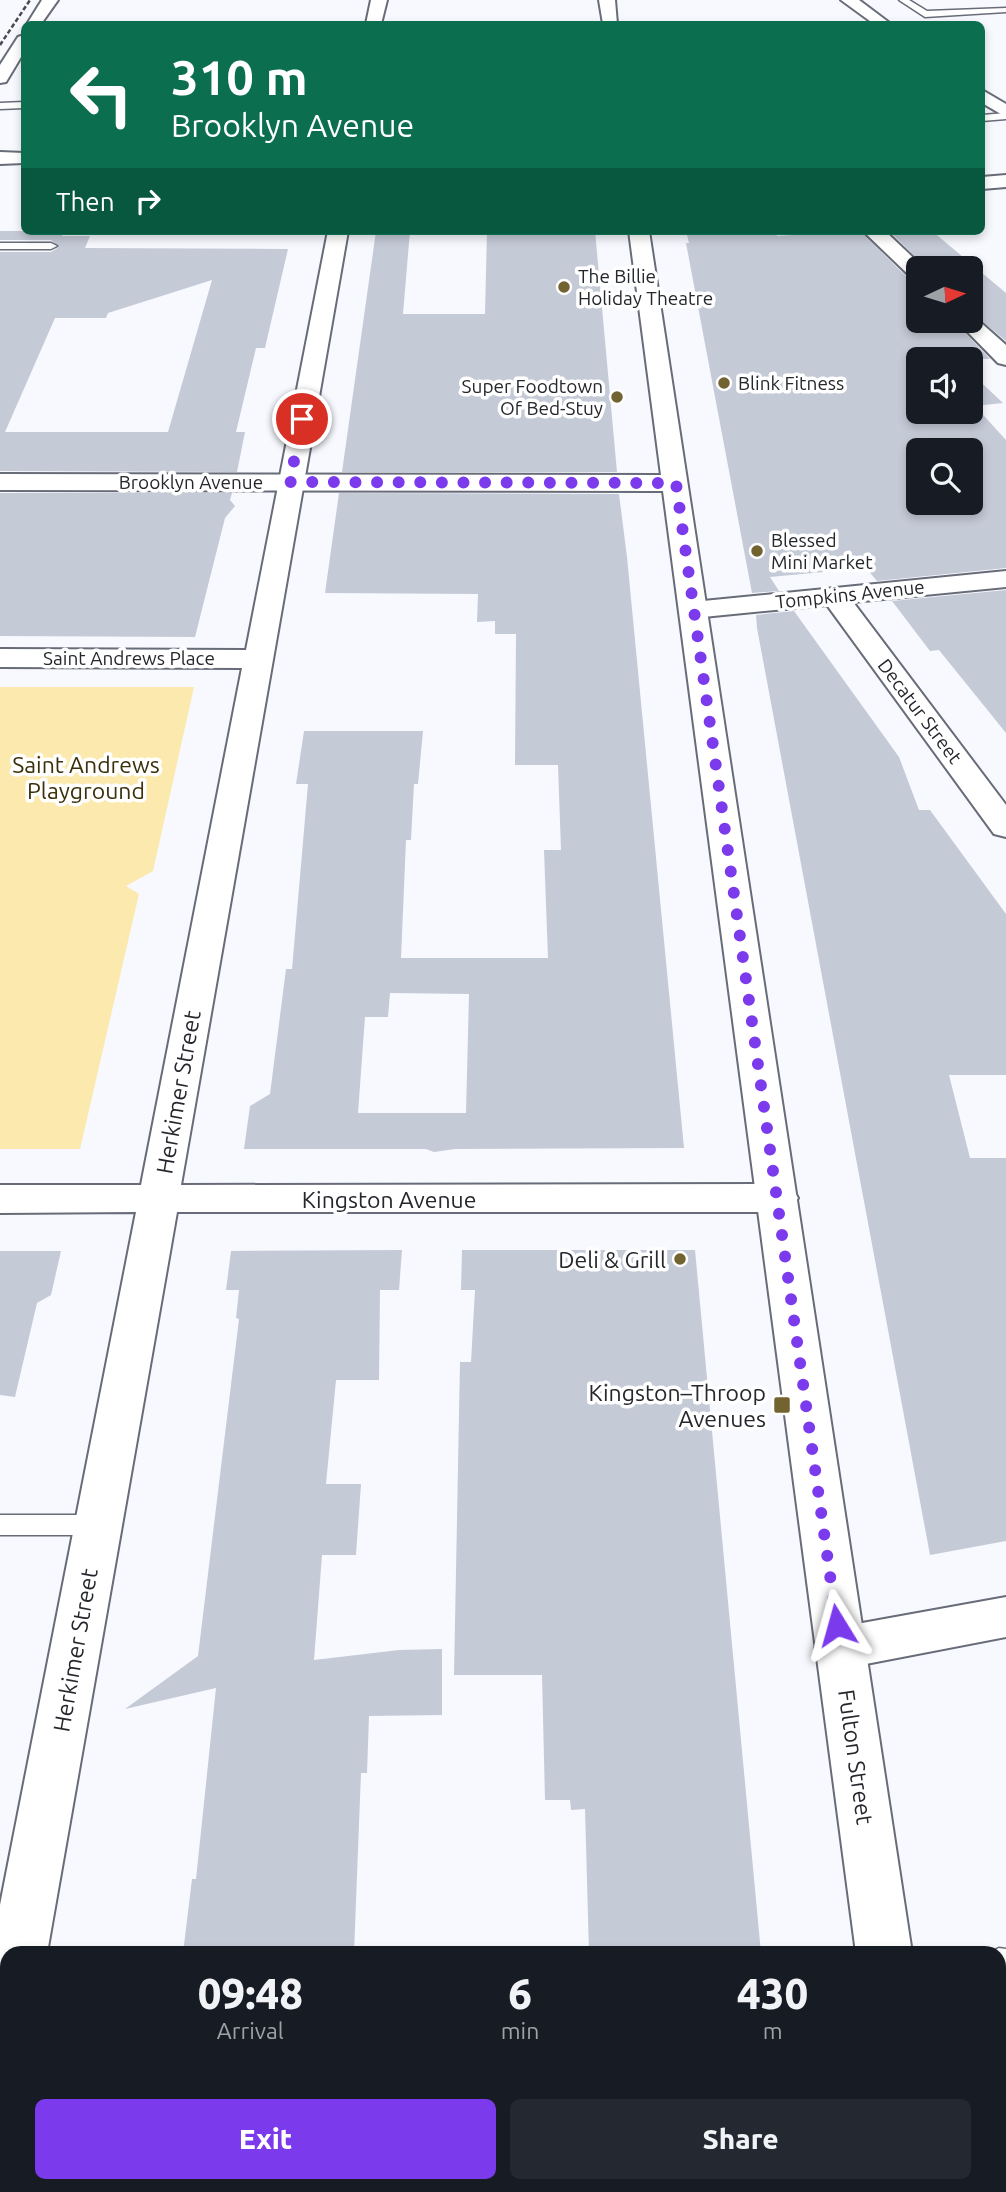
<!DOCTYPE html>
<html lang="en">
<head>
<meta charset="utf-8">
<style>
	body { margin:0; font-family:Ubuntu,sans-serif; background:#242831; color:#f1f3f6; height:100vh; display:flex; flex-direction:column; font-size:26px; white-space:nowrap }
	* { box-sizing:border-box; margin:0 }
	p { font-size:23px; color:#9ea1a6 }
	.icon { flex:none; width:38px; height:38px; fill:none; stroke:currentColor; stroke-width:2; stroke-linecap:round; stroke-linejoin:round }
	.map { position:relative; flex:1; overflow:hidden }
	.details { position:absolute; left:0px; top:1946px; width:1006px; height:247px; display:flex; flex-direction:column; background:#171b24; border-radius:21px 21px 0 0; box-shadow:0 4px 10px #0003 }
	.details>* { flex:none }
	.hud { position:absolute; left:21px; top:21px; width:964px; height:214px; border-radius:10px; box-shadow:0 4px 10px #0003; background:#0b6e4f; color:#fff; overflow:hidden }
	.needle { width:46px; rotate:86deg }
	.tools { position:absolute; left:906px; top:256px; display:grid; gap:14px }
	.tools a { display:grid; place-items:center; width:77px; height:77px; border-radius:10px; background:#171b24; box-shadow:0 4px 10px #0003; font-size:35px }
	.pin { position:absolute; display:grid; place-items:center; width:60px; height:60px; color:#fff; margin:-30px; border:4px solid #fff; border-radius:50%; box-shadow:0 2px 7px #0007 }
	.me { position:absolute; width:77px; margin:-38px; rotate:352deg; stroke-linejoin:round; filter:drop-shadow(0 0 5px #0008) }
	.turn { display:flex; align-items:center; gap:24px; height:147px; padding:0 35px; font-size:32px }
	.turn .icon { width:91px; height:91px; stroke-width:2.5 }
	.turn b { display:block; font-size:49px; line-height:60px }
	.then { display:flex; align-items:center; height:66px; padding:0 35px; background:#0003; gap:14px; font-size:26px }
	.eta { display:flex; justify-content:space-evenly; align-items:center; height:119px; text-align:center }
	.eta b { font-size:42px; font-weight:800; line-height:49px }
	.primary-button { display:flex; gap:14px; margin-top:auto; padding:14px 35px }
	.primary-button a { flex:1; height:80px; border-radius:10px; background:#7c3aed; color:#fff; font-size:28px; font-weight:800; line-height:80px; text-align:center }
	.primary-button a+a { background:#242831; color:#f1f3f6 }
	.map>svg:first-child { display:block }
	.green { fill:#fce9ae }
	.building { fill:#c5cad7; fill-rule:evenodd }
	.lines { fill:none; stroke-linecap:round; stroke-linejoin:round }
	.lane-casing { stroke:#686c78; stroke-width:3 }
	.street-casing { stroke:#686c78; stroke-width:4 }
	.secondary-casing { stroke:#686c78; stroke-width:4 }
	.primary-casing { stroke:#686c78; stroke-width:4 }
	.lane { fill:#fff; fill-rule:evenodd }
	.street { fill:#fff; fill-rule:evenodd }
	.secondary { fill:#fff; fill-rule:evenodd }
	.primary { fill:#fff; fill-rule:evenodd }
	.rail { stroke:#484a4f; stroke-width:2.5; stroke-dasharray:4.5 2.5; stroke-linecap:butt }
	.route { stroke:#7c3aed; stroke-width:12; stroke-dasharray:0 21.6 }
	.poi-dot { fill:#736331; stroke:#fff; stroke-width:2.5 }
	.labels { text-anchor:middle; dominant-baseline:central; stroke-width:7; stroke-linejoin:round; paint-order:stroke }
	.far-poi-label { font-size:19px; fill:#25272c; stroke:#fff; text-anchor:start }
	.far-street-label { font-size:19px; fill:#25272c; stroke:#fff }
	.park-label { font-size:23px; fill:#3b300a; stroke:#fff }
	.street-label { font-size:23px; fill:#25272c; stroke:#fff }
	.poi-label { font-size:23px; fill:#25272c; stroke:#fff; text-anchor:end }
</style>
</head>
<body>
<div class="map">
<svg width="1006" height="2192" viewBox="0 0 1006 2192">
	<rect width="100%" height="100%" fill="#f7f9fe"/>
	<!-- green -->
	<g class="green">
		<polygon points="0,687 194,687 153,871 126,886 139,894 80,1149 0,1149"/>
		<polygon points="70,2190 434,2190 69,2192"/>
	</g>
	<!-- building -->
	<g class="building">
		<path d="M 0,231 L 64,231 L 62,236 L 90,236 L 85,248 L 288,249 L 265,348 L 256,348 L 236,432 L 245,432 L 237,472 L 0,471 L 0,252 L 51,252 L 59,247 L 51,240 L 0,240 ZM 212,280 L 168,432 L 5,432 L 55,318 L 106,318 L 108,313 Z"/>
		<polygon points="376,231 410,231 403,314 485,314 487,231 595,231 617,472 342,472"/>
		<path d="M 686,231 L 776,231 L 777,236 L 860,231 L 910,280 L 919,282 L 919,320 L 953,320 L 990,359 L 919,359 L 919,411 L 971,411 L 971,373 L 1003,403 L 975,406 L 1006,440 L 1006,568 L 877,581 L 866,568 L 770,577 L 779,591 L 752,593 L 686,243 L 689,243 ZM 919,450 L 971,450 L 971,502 L 919,502 Z"/>
		<polygon points="889,231 932,231 1006,293 1006,341 971,312 971,268 927,268"/>
		<polygon points="0,493 232,493 230,500 235,506 225,518 195,637 0,636"/>
		<path d="M 339,493 L 619,494 L 627,557 L 684,1148 L 455,1149 L 434,1152 L 426,1149 L 244,1149 L 250,1106 L 270,1094 L 286,969 L 292,969 L 308,784 L 296,784 L 304,731 L 423,731 L 418,784 L 414,784 L 411,840 L 406,840 L 401,958 L 548,958 L 544,850 L 561,850 L 558,765 L 515,765 L 516,634 L 495,634 L 495,621 L 477,622 L 478,594 L 325,593 ZM 390,993 L 469,994 L 466,1113 L 358,1113 L 365,1017 L 388,1017 Z"/>
		<polygon points="1006,590 1006,733 939,650 930,651 892,601"/>
		<polygon points="794,611 899,757 919,810 930,810 1006,914 1006,1075 949,1075 970,1158 1006,1158 1006,1541 930,1555 757,628 756,615"/>
		<polygon points="402,1250 399,1290 380,1290 379,1380 336,1380 326,1484 361,1484 356,1555 322,1555 314,1660 399,1650 442,1649 442,1715 369,1716 367,1773 361,1773 354,1953 183,1953 192,1879 196,1879 216,1688 125,1709 198,1656 239,1319 236,1318 239,1290 226,1290 231,1251"/>
		<polygon points="462,1250 695,1250 761,1953 589,1953 585,1809 571,1810 570,1800 545,1800 542,1675 454,1675 460,1362 471,1362 475,1290 461,1290"/>
		<polygon points="0,1251 61,1251 51,1295 37,1303 15,1397 0,1395"/>
	</g>
	<g class="lines">
		<!-- lane casing -->
		<g class="lane-casing">
			<g id="lane">
				<polygon points="899,0 909,0 927,11 1006,8 1006,12 925,17"/>
				<polygon points="24,102 24,108 0,109 0,103"/>
				<polygon points="1006,113 1006,119 982,121 982,115"/>
				<polygon points="0,243 51,243 57,246 51,249 0,249"/>
				<polygon points="0,1515 98,1515 107,1518 111,1525 107,1532 98,1535 0,1535"/>
				<polygon points="999,1948 1006,1949 1006,1979 999,1978 999,1953 988,1953"/>
				<polygon points="1006,2145 1006,2179 999,2180 999,2146"/>
			</g>
		</g>
		<!-- street casing -->
		<g class="street-casing">
			<g id="street">
				<polygon points="371,0 387,0 381,24 366,24"/>
				<polygon points="841,0 859,0 891,24 874,24"/>
				<polygon points="982,90 1006,104 1006,117 982,103"/>
				<polygon points="0,152 24,153 24,163 0,164"/>
				<polygon points="1006,175 1006,187 982,189 982,177"/>
				<polygon points="328,231 348,231 181,1185 778,1184 792,1188 798,1198 792,1208 778,1212 177,1212 47,1953 7,1953 7,1975 0,1972 0,1905 136,1212 0,1213 0,1185 141,1185 242,668 0,667 0,649 246,650"/>
				<polygon points="863,231 885,231 924,268 919,268 919,280 912,278"/>
				<polygon points="971,314 1006,345 1006,365 998,363 956,320 971,320"/>
				<polygon points="1006,571 1006,587 853,602 1006,805 1006,837 994,834 827,605 693,618 683,616 679,610 683,604 693,602"/>
				<polygon points="1006,1597 1006,1637 840,1669 822,1663 815,1648 822,1633 840,1627"/>
				<polygon points="7,1991 7,2083 0,2086 0,1994"/>
			</g>
		</g>
		<!-- secondary casing -->
		<g class="secondary-casing">
			<g id="secondary">
				<polygon points="599,0 615,0 617,24 603,24"/>
				<polygon points="629,231 649,231 912,1953 856,1953 663,491 0,490 0,474 661,475"/>
				<polygon points="885,2186 947,2186 948,2192 886,2192"/>
			</g>
		</g>
		<!-- primary casing -->
		<g class="primary-casing">
			<g id="primary">
				<polygon points="42,0 58,0 41,24 27,24"/>
				<polygon points="24,35 24,52 6,82 0,83 0,65 18,37"/>
			</g>
		</g>
		<!-- lane -->
		<use href="#lane" class="lane"/>
		<!-- street -->
		<use href="#street" class="street"/>
		<!-- secondary -->
		<use href="#secondary" class="secondary"/>
		<!-- primary -->
		<use href="#primary" class="primary"/>
		<!-- rail -->
		<polyline class="rail" points="0,45 30,0"/>
	</g>
	<g class="lines">
		<!-- route -->
		<polyline class="route" points="302,419 290,482 676,483 837,1625"/>
	</g>
	<!-- markers -->
	<g class="poi-dot">
		<circle cx="564" cy="287" r="7"/>
		<circle cx="724" cy="383" r="7"/>
		<circle cx="617" cy="397" r="7"/>
		<circle cx="757" cy="551" r="7"/>
		<circle cx="680" cy="1259" r="7"/>
		<rect x="773" y="1396" width="18" height="18" rx="3.5"/>
	</g>
	<g class="labels">
		<!-- far-poi labels -->
		<g class="far-poi-label">
			<text x="578" y="276">The Billie<tspan x="578" dy="22">Holiday Theatre</tspan></text>
			<text x="738" y="383">Blink Fitness</text>
			<text x="603" y="386" text-anchor="end">Super Foodtown<tspan x="603" dy="22">Of Bed-Stuy</tspan></text>
			<text x="771" y="540">Blessed<tspan x="771" dy="22">Mini Market</tspan></text>
		</g>
		<!-- far-street labels -->
		<g class="far-street-label">
			<text x="191" y="482">Brooklyn Avenue</text>
			<text transform="translate(850 594) rotate(-6)">Tompkins Avenue</text>
			<text x="129" y="658">Saint Andrews Place</text>
			<text transform="translate(920 711) rotate(53)">Decatur Street</text>
		</g>
		<!-- park labels -->
		<g class="park-label">
			<text x="86" y="764">Saint Andrews<tspan x="86" dy="26">Playground</tspan></text>
		</g>
		<!-- street labels -->
		<g class="street-label">
			<text transform="translate(178 1092) rotate(-80)">Herkimer Street</text>
			<text x="389" y="1199">Kingston Avenue</text>
			<text transform="translate(75 1650) rotate(-80)">Herkimer Street</text>
			<text transform="translate(856 1757) rotate(82)">Fulton Street</text>
		</g>
		<!-- poi labels -->
		<g class="poi-label">
			<text x="666" y="1259">Deli &amp; Grill</text>
			<text x="766" y="1392">Kingston–Throop<tspan x="766" dy="26">Avenues</tspan></text>
		</g>
	</g>
</svg>
<div class="tools">
<a><svg class="needle" viewBox="-14 -14 28 28"><path d="M0-13l5 13h-10z" fill="#e53935"/><path d="M0 13l5-13h-10z" fill="#9ea1a6"/></svg></a>
<a><svg class="icon" aria-label="sound" viewBox="0 0 24 24"><path d="M4 9h4l5-4v14l-5-4H4zM17 9q2 3 0 6"/></svg></a>
<a><svg class="icon" aria-label="search" viewBox="0 0 24 24"><circle cx="10" cy="10" r="6"/><path d="M15 15l6 6"/></svg></a>
</div>
<div class="pin" style="left:302px;top:419px;background:#d93025"><svg class="icon" aria-label="arrive" viewBox="0 0 24 24"><path d="M6 21V4h12l-3 4 3 4H6"/></svg></div>
<svg class="me" style="left:837px;top:1625px" viewBox="-20 -20 40 40"><path d="M0-17L14 15 0 8-14 15z" fill="#7c3aed" stroke="#fff" stroke-width="4"/></svg>
<div class="hud">
<div class="turn"><svg class="icon" aria-label="left" viewBox="0 0 24 24"><path d="M17 20v-9H6M10 6l-5 5 5 5"/></svg><div><b>310 m</b>Brooklyn Avenue</div></div>
<div class="then">Then<svg class="icon" aria-label="right" viewBox="0 0 24 24"><path d="M7 20v-9h11M14 6l5 5-5 5"/></svg></div>
</div>
<section class="details">
<div class="eta">
<div><b>09:48</b><p>Arrival</p></div>
<div><b>6</b><p>min</p></div>
<div><b>430</b><p>m</p></div>
</div>
<div class="primary-button"><a>Exit</a><a>Share</a></div>
</section>
</div>
</body>
</html>
